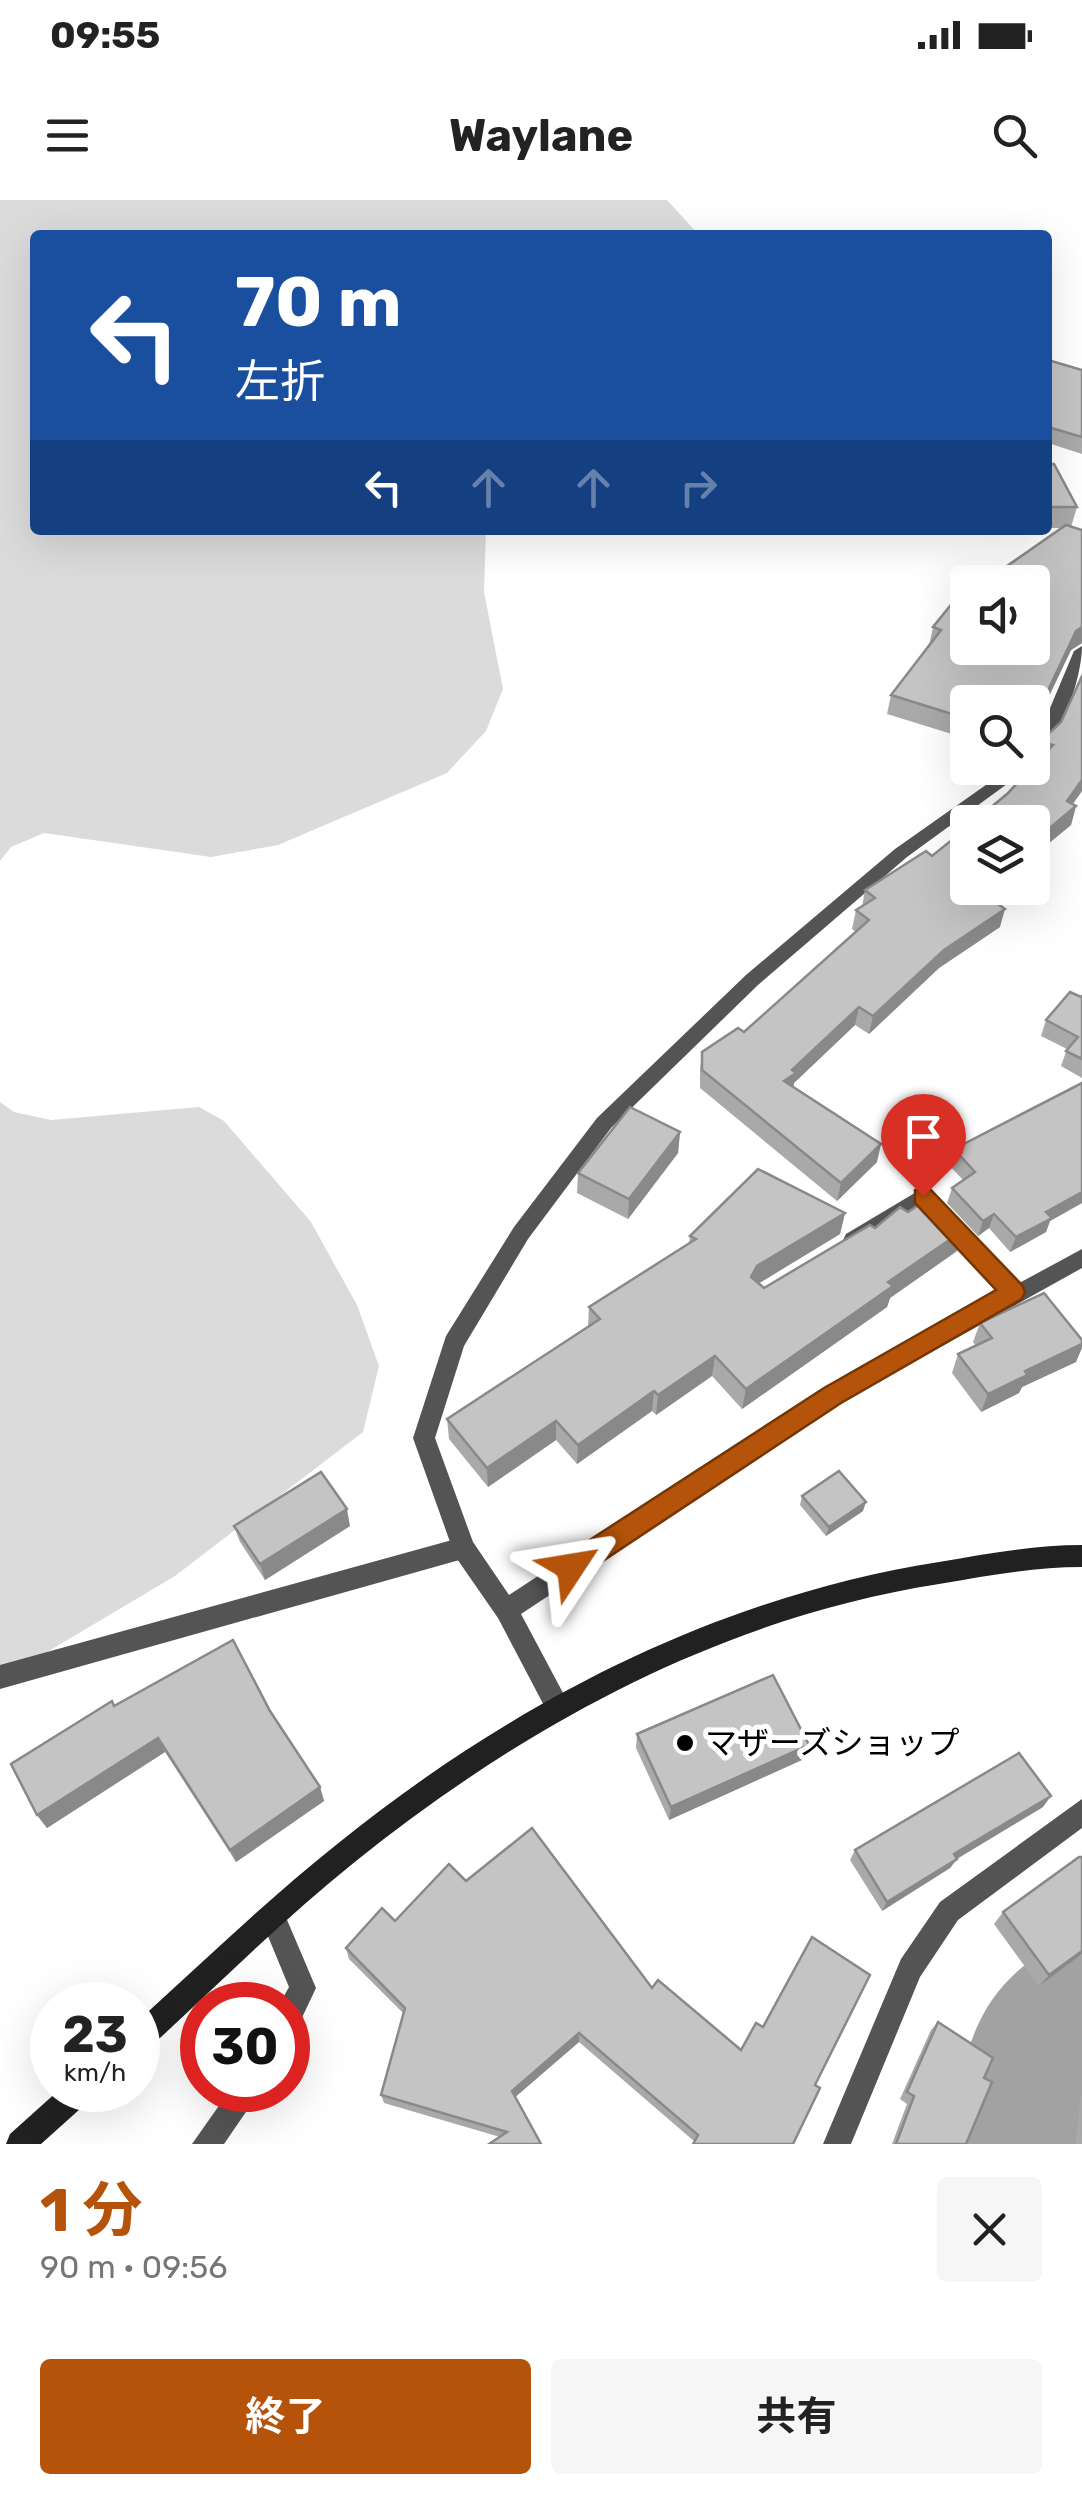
<!DOCTYPE html>
<html lang="ja">
<head>
<meta charset="utf-8">
<style>
	body { margin:0; font-family:Rubik,"Noto Sans JP",sans-serif; background:#f6f6f6; color:#222; height:100vh; display:flex; flex-direction:column; font-size:38px; white-space:nowrap }
	* { box-sizing:border-box; margin:0 }
	p { font-size:32px; color:#767676 }
	.icon { flex:none; width:55px; height:55px; fill:none; stroke:currentColor; stroke-width:2; stroke-linecap:round; stroke-linejoin:round }
	.map { position:relative; height:1944px; overflow:hidden }
	.side { display:flex; flex-direction:column; background:#fff; flex:1 }
	.side>* { flex:none }
	.hud { position:absolute; left:30px; top:30px; width:1022px; height:305px; border-radius:10px; box-shadow:0 10px 40px #0002; background:#1a4fa0; color:#fff; overflow:hidden }
	.tools { position:absolute; left:950px; top:365px; display:grid; gap:20px }
	.tools a { display:grid; place-items:center; width:100px; height:100px; border-radius:10px; background:#fff; box-shadow:0 10px 40px #0002; font-size:50px }
	.speed { position:absolute; left:30px; top:1782px; display:flex; gap:20px; font-size:50px; font-weight:700; text-align:center }
	.speed>* { display:grid; place-content:center; width:130px; height:130px; border-radius:50%; background:#fff; box-shadow:0 10px 40px #0002; line-height:1 }
	.speed small { font-size:25px; font-weight:400 }
	.speed .limit { border:15px solid #d22; background:#fff; color:#111 }
	.pin { position:absolute; display:grid; place-items:center; width:85px; height:85px; color:#fff; margin:-102px -42px; border-radius:50% 50% 50% 0; rotate:-45deg; box-shadow:0 0 10px #0007 }
	.pin .icon { rotate:45deg }
	.me { position:absolute; width:110px; margin:-55px; rotate:57deg; stroke-linejoin:round; filter:drop-shadow(0 0 8px #0008) }
	.turn { display:flex; align-items:center; gap:35px; height:210px; padding:0 40px; font-size:45px }
	.turn .icon { width:130px; height:130px; stroke-width:2.5 }
	.turn b { display:block; font-size:70px; line-height:85px }
	.lanes { display:flex; align-items:center; height:95px; padding:0 40px; background:#0003; justify-content:center; gap:50px; direction:ltr }
	.lanes .off { opacity:.35 }
	.round { display:grid; place-items:center; flex:none; width:105px; height:105px; border-radius:10px; background:#f6f6f6 }
	.overview { display:flex; align-items:center; justify-content:space-between; height:170px; padding:0 40px }
	h1 { font-size:60px; font-weight:700; line-height:75px; color:#b45309 }
	.cta { display:flex; gap:20px; margin-top:auto; padding:20px 40px }
	.cta a { flex:1; height:115px; border-radius:10px; background:#b45309; color:#fff; font-size:40px; font-weight:700; line-height:115px; text-align:center }
	.cta a+a { background:#f6f6f6; color:#222 }
	.status { display:flex; justify-content:space-between; align-items:center; height:70px; padding:0 50px; background:#fff; direction:ltr }
	.status svg { height:28px; fill:currentColor }
	header { display:flex; justify-content:space-between; align-items:center; height:130px; padding:0 40px; background:#fff; font-size:45px; font-weight:700 }
	.map>svg:first-child { display:block }
	.green { fill:#dbdbdb }
	.lines { fill:none; stroke-linecap:round; stroke-linejoin:round }
	.river { fill:#a2a2a2; fill-rule:evenodd }
	.lane { fill:#545454; fill-rule:evenodd }
	.street { fill:#545454; fill-rule:evenodd }
	.secondary { fill:#212121; fill-rule:evenodd }
	.wall { fill:#a9a9a9 }
	.shaded-wall { fill:#898989 }
	.building { fill:#c4c4c4; stroke:#898989; stroke-width:2.5 }
	.route { fill:#b45309; stroke:#753606; stroke-width:2.5 }
	.poi-dot { fill:#000; stroke:#fff; stroke-width:4 }
	.labels { text-anchor:middle; dominant-baseline:central; stroke-width:10; stroke-linejoin:round; paint-order:stroke }
	.near-poi-label { font-size:32px; fill:#000; stroke:#fff; text-anchor:start }
</style>
</head>
<body>
<div class="status"><b>09:55</b><svg viewBox="0 0 49 12"><path d="M0 12V9h3v3zM5 12V6h3v6zM10 12V3h3v9zM15 12V0h3v12zM26 1h20v11H26zM47 4h2v5h-2z"/></svg></div>
<header><svg class="icon" aria-label="menu" viewBox="0 0 24 24"><path d="M4 6h16M4 12h16M4 18h16"/></svg>Waylane<svg class="icon" aria-label="search" viewBox="0 0 24 24"><circle cx="10" cy="10" r="6"/><path d="M15 15l6 6"/></svg></header>
<div class="map">
<svg width="1082" height="1944" viewBox="0 0 1082 1944">
	<rect width="100%" height="100%" fill="#fff"/>
	<!-- green -->
	<g class="green">
		<polygon points="0,0 667,0 699,35 35,35 35,330 486,330 484,392 503,489 486,531 447,573 278,645 211,657 44,633 11,647 0,661"/>
		<polygon points="0,902 14,912 51,920 199,907 224,921 311,1022 357,1105 379,1166 363,1232 175,1376 0,1480"/>
	</g>
	<g class="lines">
		<!-- river -->
		<path class="river" d="M 1082,1732 L 1082,1944 L 963,1944 C 952,1844 987,1771 1082,1732 Z"/>
		<!-- lane -->
		<g class="lane">
			<polygon points="923,988 930,990 1020,1086 1024,1092 1020,1098 1013,1101 1006,1098 921,1007 860,1046 846,1046 843,1040 846,1034"/>
			<polygon points="463,1337 471,1340 475,1348 471,1356 463,1359 0,1489 0,1465"/>
			<polygon points="1082,1599 1082,1628 958,1720 920,1777 851,1944 823,1944 901,1759 940,1702"/>
		</g>
		<!-- street -->
		<g class="street">
			<path d="M 1082,446 C 1082,477 1061,543 1032,558 L 1032,541 L 1040,532 L 1074,451 Z"/>
			<polygon points="1010,568 1029,568 907,657 758,785 611,928 528,1039 464,1146 435,1238 473,1342 509,1395 824,1189 1082,1049 1082,1068 840,1203 521,1414 570,1506 567,1515 558,1518 549,1515 498,1418 455,1356 413,1238 446,1136 514,1027 597,918 746,775 895,649"/>
			<polygon points="273,1704 282,1708 316,1788 298,1826 288,1830 288,1805 279,1805 289,1787 260,1717 264,1708"/>
			<polygon points="230,1890 261,1890 224,1944 192,1944"/>
		</g>
		<!-- secondary -->
		<g class="secondary">
			<path d="M 1082,1345 L 1082,1367 C 1034,1367 986,1376 939,1384 C 722,1418 527,1524 356,1661 C 283,1719 217,1786 148,1849 L 138,1852 L 138,1821 C 203,1762 267,1700 336,1645 C 510,1504 716,1397 939,1362 C 986,1354 1034,1345 1082,1345 Z"/>
			<polygon points="59,1890 94,1890 90,1900 41,1944 6,1944 10,1934"/>
		</g>
	</g>
	<!-- wall -->
	<g class="wall">
		<polygon points="1048,160 1082,170 1082,254 1048,243"/>
		<polygon points="1048,264 1077,307 1071,327 1082,330 1082,443 1071,450 1034,528 1032,544 1032,502 968,502 968,539 887,514 891,495 929,446 933,427 963,398 1061,328 1048,328"/>
		<polygon points="1082,472 1082,591 1073,604 1076,606 1071,625 1032,657 1032,622 1007,594 1038,561 1035,560 1040,542 1061,522 1080,479"/>
		<polygon points="865,690 995,701 1000,727 939,768 869,834 855,825 794,883 793,887 877,962 837,1001 700,888 700,870 702,852 744,832 856,732 852,729 856,710 862,707"/>
		<polygon points="1082,796 1082,878 1061,866 1067,849 1041,836 1046,820"/>
		<polygon points="1082,883 1082,1003 1050,1021 1046,1032 1010,1052 989,1028 978,1036 947,1003 952,988 963,980 949,965 954,949"/>
		<polygon points="680,932 678,953 628,1019 577,993 578,973"/>
		<polygon points="845,1013 840,1034 759,1083 764,1088 875,1028 957,1051 890,1098 887,1107 742,1209 712,1176 656,1215 652,1211 577,1264 556,1240 488,1287 449,1239 447,1219 588,1127 589,1107 689,1043 690,1036"/>
		<polygon points="980,1123 1076,1162 1022,1187 1019,1193 981,1212 952,1173 958,1154 976,1146 973,1142"/>
		<polygon points="802,1296 863,1311 826,1336 800,1305"/>
		<polygon points="234,1326 350,1326 265,1380 240,1342"/>
		<polygon points="114,1506 270,1511 320,1587 324,1601 236,1662 165,1552 47,1628 37,1615"/>
		<polygon points="637,1534 804,1559 669,1620 636,1548"/>
		<polygon points="1043,1607 957,1659 950,1668 882,1711 850,1660 855,1650"/>
		<polygon points="466,1681 652,1788 741,1850 763,1827 870,1775 695,1942 579,1842 515,1897 541,1944 500,1937 384,1903 381,1895 403,1813 349,1759 346,1748"/>
		<polygon points="1003,1712 1082,1754 1039,1786 994,1724"/>
		<polygon points="938,1822 984,1878 966,1944 892,1944 907,1904 900,1899 931,1830"/>
		<polygon points="1081,1890 1082,1944 1076,1944"/>
	</g>
	<!-- shaded-wall -->
	<g class="shaded-wall">
		<polygon points="1082,427 1082,443 1071,450 1032,531 1034,520 1076,431"/>
		<polygon points="1082,580 1082,591 1062,618 1076,606 1071,625 1032,657 1032,643"/>
		<polygon points="995,688 1009,688 982,714 987,696"/>
		<polygon points="1005,709 1000,727 939,768 869,834 873,816 944,750"/>
		<polygon points="859,807 855,825 794,883 793,891 784,881 792,870"/>
		<polygon points="680,932 678,953 628,1019 629,999"/>
		<polygon points="881,944 877,962 837,1001 841,983"/>
		<polygon points="1082,992 1082,1003 1050,1021 1046,1032 1010,1052 1016,1037 1046,1012"/>
		<polygon points="845,1013 840,1034 753,1087 751,1077 757,1066"/>
		<polygon points="994,1014 989,1028 978,1036 983,1021"/>
		<polygon points="964,1030 957,1051 890,1098 887,1107 742,1209 746,1189 888,1082"/>
		<polygon points="1082,1144 1082,1148 1076,1162 1022,1187 1019,1193 981,1212 988,1194 1025,1171"/>
		<polygon points="715,1156 712,1176 656,1215 658,1195"/>
		<polygon points="654,1191 652,1211 577,1264 578,1245"/>
		<polygon points="556,1221 556,1240 488,1287 487,1268"/>
		<polygon points="866,1302 863,1311 826,1336 829,1327"/>
		<polygon points="347,1309 350,1326 265,1380 260,1364"/>
		<polygon points="158,1538 165,1552 47,1628 37,1615"/>
		<polygon points="809,1545 804,1559 669,1620 671,1607"/>
		<polygon points="320,1587 324,1601 236,1662 230,1650"/>
		<polygon points="1051,1596 1043,1607 948,1664 954,1654"/>
		<polygon points="957,1659 950,1668 882,1711 887,1702"/>
		<polygon points="1082,1751 1082,1754 1039,1786 1049,1775"/>
		<polygon points="579,1833 579,1842 513,1899 512,1891"/>
	</g>
	<!-- building -->
	<g class="building">
		<polygon points="1048,160 1082,170 1082,237 1048,227"/>
		<polygon points="1048,264 1054,264 1077,307 1048,307"/>
		<polygon points="1066,325 1082,330 1082,427 1076,431 1034,520 1034,540 1032,502 968,502 968,519 891,495 941,430 933,427 958,396 963,398 968,394 968,448 1032,448 1032,382 984,382"/>
		<polygon points="1082,476 1082,580 1067,601 1076,606 1032,643 1032,622 973,622 1007,594 1053,545 1040,542 1061,522"/>
		<polygon points="968,627 968,688 995,688 987,696 1005,709 944,750 873,816 859,807 792,870 796,873 784,881 881,944 841,983 702,870 702,852 738,828 744,832 869,720 856,710 875,698 865,690 926,651 932,656"/>
		<polygon points="1070,792 1081,797 1082,796 1082,859 1066,851 1078,837 1046,820"/>
		<polygon points="1082,883 1082,992 1046,1012 1052,1018 1016,1037 994,1014 983,1021 952,988 975,972 954,949"/>
		<polygon points="630,907 680,932 629,999 578,973"/>
		<polygon points="758,969 845,1013 757,1066 751,1077 764,1088 870,1025 875,1028 900,1007 908,1012 932,996 964,1030 888,1082 893,1086 746,1189 715,1156 658,1195 654,1191 578,1245 556,1221 487,1268 447,1219 600,1119 589,1107 696,1039 690,1036"/>
		<polygon points="1044,1093 1082,1140 1082,1144 1025,1171 1027,1175 988,1194 958,1154 992,1138 980,1123"/>
		<polygon points="839,1271 866,1302 829,1327 802,1296"/>
		<polygon points="321,1272 347,1309 260,1364 234,1326"/>
		<polygon points="233,1440 270,1511 320,1587 230,1650 158,1538 37,1615 11,1564 112,1501 114,1506"/>
		<polygon points="773,1475 809,1545 671,1607 637,1534"/>
		<polygon points="1019,1553 1051,1596 954,1654 957,1659 887,1702 855,1650"/>
		<polygon points="532,1628 652,1788 658,1780 741,1850 756,1823 763,1827 812,1737 870,1775 815,1885 820,1888 793,1944 693,1944 698,1935 579,1833 512,1891 541,1944 489,1944 507,1932 381,1895 405,1808 346,1748 382,1708 395,1721 449,1664 466,1681"/>
		<polygon points="1079,1657 1082,1657 1082,1751 1049,1775 1003,1712"/>
		<polygon points="938,1822 993,1858 984,1878 992,1882 966,1944 896,1944 914,1896 907,1892"/>
	</g>
	<!-- route -->
	<polygon class="route" points="923,987 931,990 1022,1085 1025,1092 1022,1099 841,1203 580,1376 571,1379 562,1376 558,1367 562,1358 824,1188 996,1090 915,1003 915,990"/>
	<!-- markers -->
	<circle class="poi-dot" cx="685" cy="1543" r="10"/>
	<g class="labels">
		<!-- near-poi labels -->
		<g class="near-poi-label">
			<text x="705" y="1543">マザーズショップ</text>
		</g>
	</g>
</svg>
<div class="tools">
<a><svg class="icon" aria-label="sound" viewBox="0 0 24 24"><path d="M4 9h4l5-4v14l-5-4H4zM17 9q2 3 0 6"/></svg></a>
<a><svg class="icon" aria-label="search" viewBox="0 0 24 24"><circle cx="10" cy="10" r="6"/><path d="M15 15l6 6"/></svg></a>
<a><svg class="icon" aria-label="layers" viewBox="0 0 24 24"><path d="M12 4l9 5-9 5-9-5zM3 14l9 5 9-5"/></svg></a>
</div>
<div class="speed"><div>23<small>km/h</small></div><div class="limit">30</div></div>
<div class="pin" style="left:923px;top:996px;background:#d93025"><svg class="icon" aria-label="arrive" viewBox="0 0 24 24"><path d="M6 21V4h12l-3 4 3 4H6"/></svg></div>
<svg class="me" style="left:571px;top:1367px" viewBox="-20 -20 40 40"><path d="M0-17L14 15 0 8-14 15z" fill="#b45309" stroke="#fff" stroke-width="4"/></svg>
<div class="hud">
<div class="turn"><svg class="icon" aria-label="left" viewBox="0 0 24 24"><path d="M17 20v-9H6M10 6l-5 5 5 5"/></svg><div><b>70 m</b>左折</div></div>
<div class="lanes"><svg class="icon" aria-label="left" viewBox="0 0 24 24"><path d="M17 20v-9H6M10 6l-5 5 5 5"/></svg><svg class="icon off" aria-label="ahead" viewBox="0 0 24 24"><path d="M12 20V5M6 11l6-6 6 6"/></svg><svg class="icon off" aria-label="ahead" viewBox="0 0 24 24"><path d="M12 20V5M6 11l6-6 6 6"/></svg><svg class="icon off" aria-label="right" viewBox="0 0 24 24"><path d="M7 20v-9h11M14 6l5 5-5 5"/></svg></div>
</div>
</div>
<section class="side">
<div class="overview"><div><h1>1 分</h1><p>90 m · 09:56</p></div><a class="round"><svg class="icon" aria-label="close" viewBox="0 0 24 24"><path d="M6 6l12 12M18 6L6 18"/></svg></a></div>
<div class="cta"><a>終了</a><a>共有</a></div>
</section>
</body>
</html>
